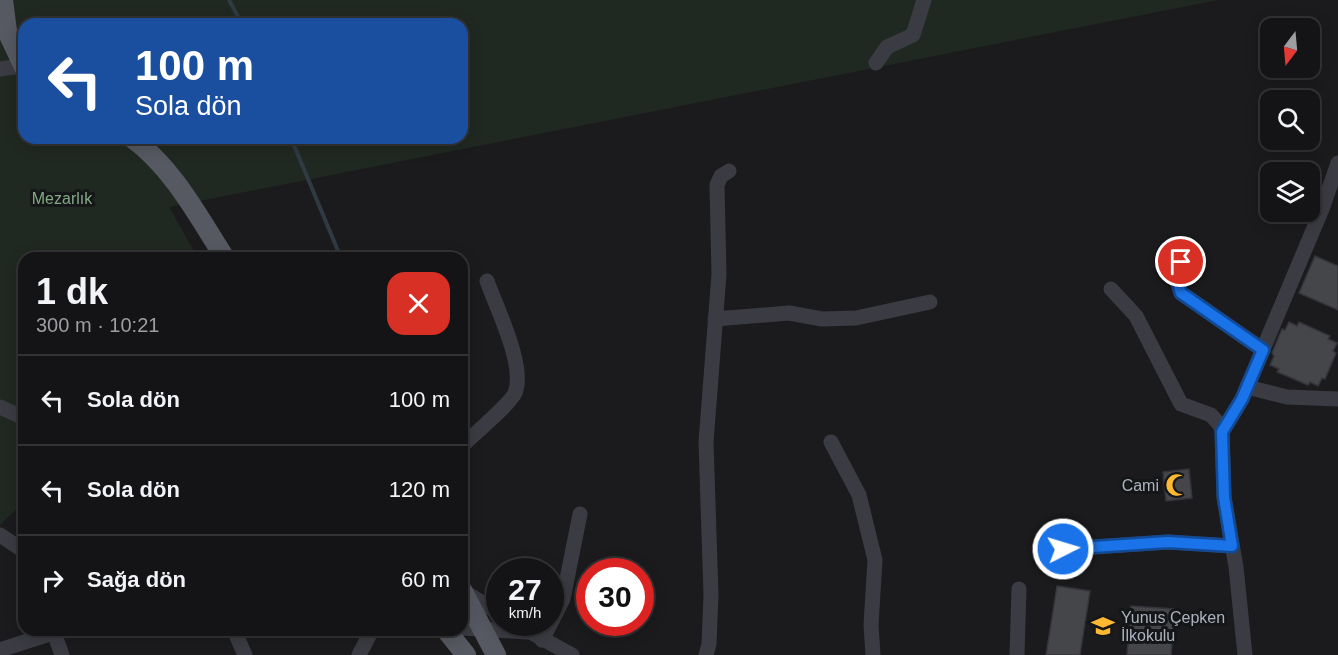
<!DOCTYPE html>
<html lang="tr">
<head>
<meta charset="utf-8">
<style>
	body { margin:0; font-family:Helvetica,sans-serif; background:#212123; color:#f1f3f6; height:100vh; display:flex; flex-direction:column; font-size:22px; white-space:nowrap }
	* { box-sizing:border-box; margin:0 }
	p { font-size:20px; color:#9d9ea1 }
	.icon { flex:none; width:33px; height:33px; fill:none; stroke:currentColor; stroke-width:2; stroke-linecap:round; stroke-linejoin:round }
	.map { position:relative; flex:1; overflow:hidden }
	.drawer { position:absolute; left:18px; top:252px; width:450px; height:384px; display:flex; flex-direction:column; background:#141416; border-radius:18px; box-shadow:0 3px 15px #0003,0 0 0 2px #333335 }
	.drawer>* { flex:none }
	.guide { position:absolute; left:18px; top:18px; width:450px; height:126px; border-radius:18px; box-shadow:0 3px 15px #0003,0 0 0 2px #333335; background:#1a4fa0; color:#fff; overflow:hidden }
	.needle { width:39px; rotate:196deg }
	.buttons { position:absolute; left:1260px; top:18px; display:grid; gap:12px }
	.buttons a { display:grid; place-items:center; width:60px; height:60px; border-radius:12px; background:#141416; box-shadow:0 3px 15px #0003,0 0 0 2px #333335; font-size:30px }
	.speed { position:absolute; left:486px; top:558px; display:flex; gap:12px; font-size:30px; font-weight:700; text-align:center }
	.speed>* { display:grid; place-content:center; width:78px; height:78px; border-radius:50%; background:#141416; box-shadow:0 3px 15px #0003,0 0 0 2px #333335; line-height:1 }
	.speed small { font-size:15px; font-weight:400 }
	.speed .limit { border:9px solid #d22; background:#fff; color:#111 }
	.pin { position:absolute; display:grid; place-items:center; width:51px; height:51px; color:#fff; margin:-26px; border:3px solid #fff; border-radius:50%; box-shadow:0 2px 6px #0007 }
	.me { position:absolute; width:66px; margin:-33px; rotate:85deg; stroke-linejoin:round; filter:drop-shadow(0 0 4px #0008) }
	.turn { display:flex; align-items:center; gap:21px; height:126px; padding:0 18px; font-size:27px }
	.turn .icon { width:78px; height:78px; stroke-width:2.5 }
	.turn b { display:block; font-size:42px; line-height:51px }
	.round { display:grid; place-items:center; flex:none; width:63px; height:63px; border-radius:18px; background:#212123 }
	.head { display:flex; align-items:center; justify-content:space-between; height:102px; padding:0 18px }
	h1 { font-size:36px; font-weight:600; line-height:45px }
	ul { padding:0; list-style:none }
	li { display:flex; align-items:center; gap:18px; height:90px; padding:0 18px; border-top:2px solid #333335 }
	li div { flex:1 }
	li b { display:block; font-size:22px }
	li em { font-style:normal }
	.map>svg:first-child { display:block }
	.green { fill:#202921; fill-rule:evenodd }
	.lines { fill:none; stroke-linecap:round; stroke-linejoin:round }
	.stream { stroke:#2f3a43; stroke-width:4 }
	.building { fill:#45464a; stroke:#34343a; stroke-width:1.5 }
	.minor { stroke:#3b3c43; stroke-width:15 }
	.major { stroke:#575962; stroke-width:20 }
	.route-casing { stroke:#114b97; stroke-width:15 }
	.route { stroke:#1a73e8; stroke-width:10 }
	.labels { text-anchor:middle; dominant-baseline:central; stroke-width:6; stroke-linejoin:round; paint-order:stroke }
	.park-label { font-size:16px; fill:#82aa84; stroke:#151618 }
	.poi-label { font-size:16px; fill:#acb2be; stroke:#151618; text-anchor:end }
</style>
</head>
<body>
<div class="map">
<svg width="1338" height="655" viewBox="0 0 1338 655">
	<rect width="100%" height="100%" fill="#1b1b1d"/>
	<!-- green -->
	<path class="green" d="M 0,0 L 1218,0 L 169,207 L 198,258 L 24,258 L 24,502 L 0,525 ZM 24,24 L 462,24 L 462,138 L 24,138 Z"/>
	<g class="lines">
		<!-- stream -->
		<g class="stream">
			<polyline points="229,0 242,24"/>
			<polyline points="291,138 341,258"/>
		</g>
	</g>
	<!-- building -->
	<g class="building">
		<polygon points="1315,256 1338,266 1338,310 1299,293"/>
		<polygon points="1289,322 1297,326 1299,322 1330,336 1328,339 1337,343 1333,351 1336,353 1325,379 1322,378 1318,386 1310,382 1308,385 1277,372 1279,369 1270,365 1274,356 1272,353 1282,329 1285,330"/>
		<polygon points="1189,469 1192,498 1166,501 1163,472"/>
		<polygon points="1057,586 1090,591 1080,655 1046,655"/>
		<polygon points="1131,606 1175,609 1171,655 1127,655"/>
	</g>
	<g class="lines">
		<!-- minor -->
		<g class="minor">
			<polyline points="876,63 887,47 913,35 924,0"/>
			<polyline points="0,69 21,66"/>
			<polyline points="1181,262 1176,277 1181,293 1263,350"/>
			<polyline points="1111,289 1136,316 1181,404 1211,415 1220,425 1222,432 1224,497 1236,567 1245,655"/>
			<polyline points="715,319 789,313 822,319 856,318 930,302"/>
			<polyline points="1247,387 1287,397 1338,399"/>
			<polyline points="0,407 24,418"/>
			<polyline points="1222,432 1242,399 1322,209 1338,163"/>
			<polyline points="831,442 859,495 875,560 871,625 873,655"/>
			<path d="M 462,446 C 473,435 510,404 515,393 C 526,366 496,307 487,281"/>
			<polyline points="0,535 24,551"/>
			<polyline points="1063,549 1168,542 1232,546"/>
			<polyline points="462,590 500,614"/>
			<polyline points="512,622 572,655"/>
			<polyline points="462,628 527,632"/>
			<polyline points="53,630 62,655"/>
			<polyline points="234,630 245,655"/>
			<polyline points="542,640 563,599 580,514"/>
			<polyline points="0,650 62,630"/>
			<polyline points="359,655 372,630"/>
			<polyline points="706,655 709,644 711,595 706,442 719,274 717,185 721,176 729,171"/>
			<polyline points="1017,655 1019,589"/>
		</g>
		<!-- major -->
		<g class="major">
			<polyline points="3,0 7,31 24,67"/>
			<path d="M 132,138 C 173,168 198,216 225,258"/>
			<polyline points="462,590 496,655"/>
			<polyline points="446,630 466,655"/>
		</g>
	</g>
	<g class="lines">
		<!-- route casing -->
		<g class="route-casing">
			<polyline id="route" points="1063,549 1168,542 1232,546 1224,497 1222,432 1242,399 1263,350 1181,293 1176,277 1181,262"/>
		</g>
		<!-- route -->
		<use href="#route" class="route"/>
	</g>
	<!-- icons -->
	<defs>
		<g id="mosque-bare" transform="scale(1.8)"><path d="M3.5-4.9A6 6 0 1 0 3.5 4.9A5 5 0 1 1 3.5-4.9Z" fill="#ffb831" stroke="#151618" stroke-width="2.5" paint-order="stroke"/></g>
		<g id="school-bare" transform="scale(1.8)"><path d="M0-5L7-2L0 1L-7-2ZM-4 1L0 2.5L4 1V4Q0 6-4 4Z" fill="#ffb831" stroke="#151618" stroke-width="2.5" paint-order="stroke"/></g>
	</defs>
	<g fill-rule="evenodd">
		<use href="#mosque-bare" x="1177" y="485"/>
		<use href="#school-bare" x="1103" y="626"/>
	</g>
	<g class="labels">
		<!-- park labels -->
		<g class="park-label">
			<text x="62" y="198">Mezarlık</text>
		</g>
		<!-- poi labels -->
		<g class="poi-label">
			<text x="1159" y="485">Cami</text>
			<text x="1121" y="617" text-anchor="start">Yunus Çepken<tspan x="1121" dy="18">İlkokulu</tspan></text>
		</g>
	</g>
</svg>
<div class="buttons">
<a><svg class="needle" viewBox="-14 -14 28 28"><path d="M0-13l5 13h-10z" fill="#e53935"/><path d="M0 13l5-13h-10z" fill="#9d9ea1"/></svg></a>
<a><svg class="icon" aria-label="search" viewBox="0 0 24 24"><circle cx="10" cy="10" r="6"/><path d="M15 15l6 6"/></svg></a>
<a><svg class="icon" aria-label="layers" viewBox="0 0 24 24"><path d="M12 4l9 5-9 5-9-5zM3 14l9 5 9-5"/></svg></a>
</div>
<div class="speed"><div>27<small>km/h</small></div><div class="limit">30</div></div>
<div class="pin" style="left:1181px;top:262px;background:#d93025"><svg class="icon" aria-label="arrive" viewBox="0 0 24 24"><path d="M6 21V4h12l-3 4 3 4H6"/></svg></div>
<svg class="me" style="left:1063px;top:549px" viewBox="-20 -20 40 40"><circle r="17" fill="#1a73e8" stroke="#fff" stroke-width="3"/><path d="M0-11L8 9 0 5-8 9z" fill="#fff"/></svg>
<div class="guide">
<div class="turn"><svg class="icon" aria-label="left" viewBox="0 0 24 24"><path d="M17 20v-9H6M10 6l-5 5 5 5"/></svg><div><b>100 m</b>Sola dön</div></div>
</div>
<section class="drawer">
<div class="head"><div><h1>1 dk</h1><p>300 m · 10:21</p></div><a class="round" style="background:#d93025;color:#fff"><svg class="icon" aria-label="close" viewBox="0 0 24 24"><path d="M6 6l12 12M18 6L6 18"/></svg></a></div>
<ul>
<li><svg class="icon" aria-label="left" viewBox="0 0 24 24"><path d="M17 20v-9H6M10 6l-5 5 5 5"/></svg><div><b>Sola dön</b></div><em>100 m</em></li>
<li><svg class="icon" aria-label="left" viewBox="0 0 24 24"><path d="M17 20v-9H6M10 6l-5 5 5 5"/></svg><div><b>Sola dön</b></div><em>120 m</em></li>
<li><svg class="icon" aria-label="right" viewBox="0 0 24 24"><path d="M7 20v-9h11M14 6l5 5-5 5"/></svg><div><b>Sağa dön</b></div><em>60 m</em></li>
</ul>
</section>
</div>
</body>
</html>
